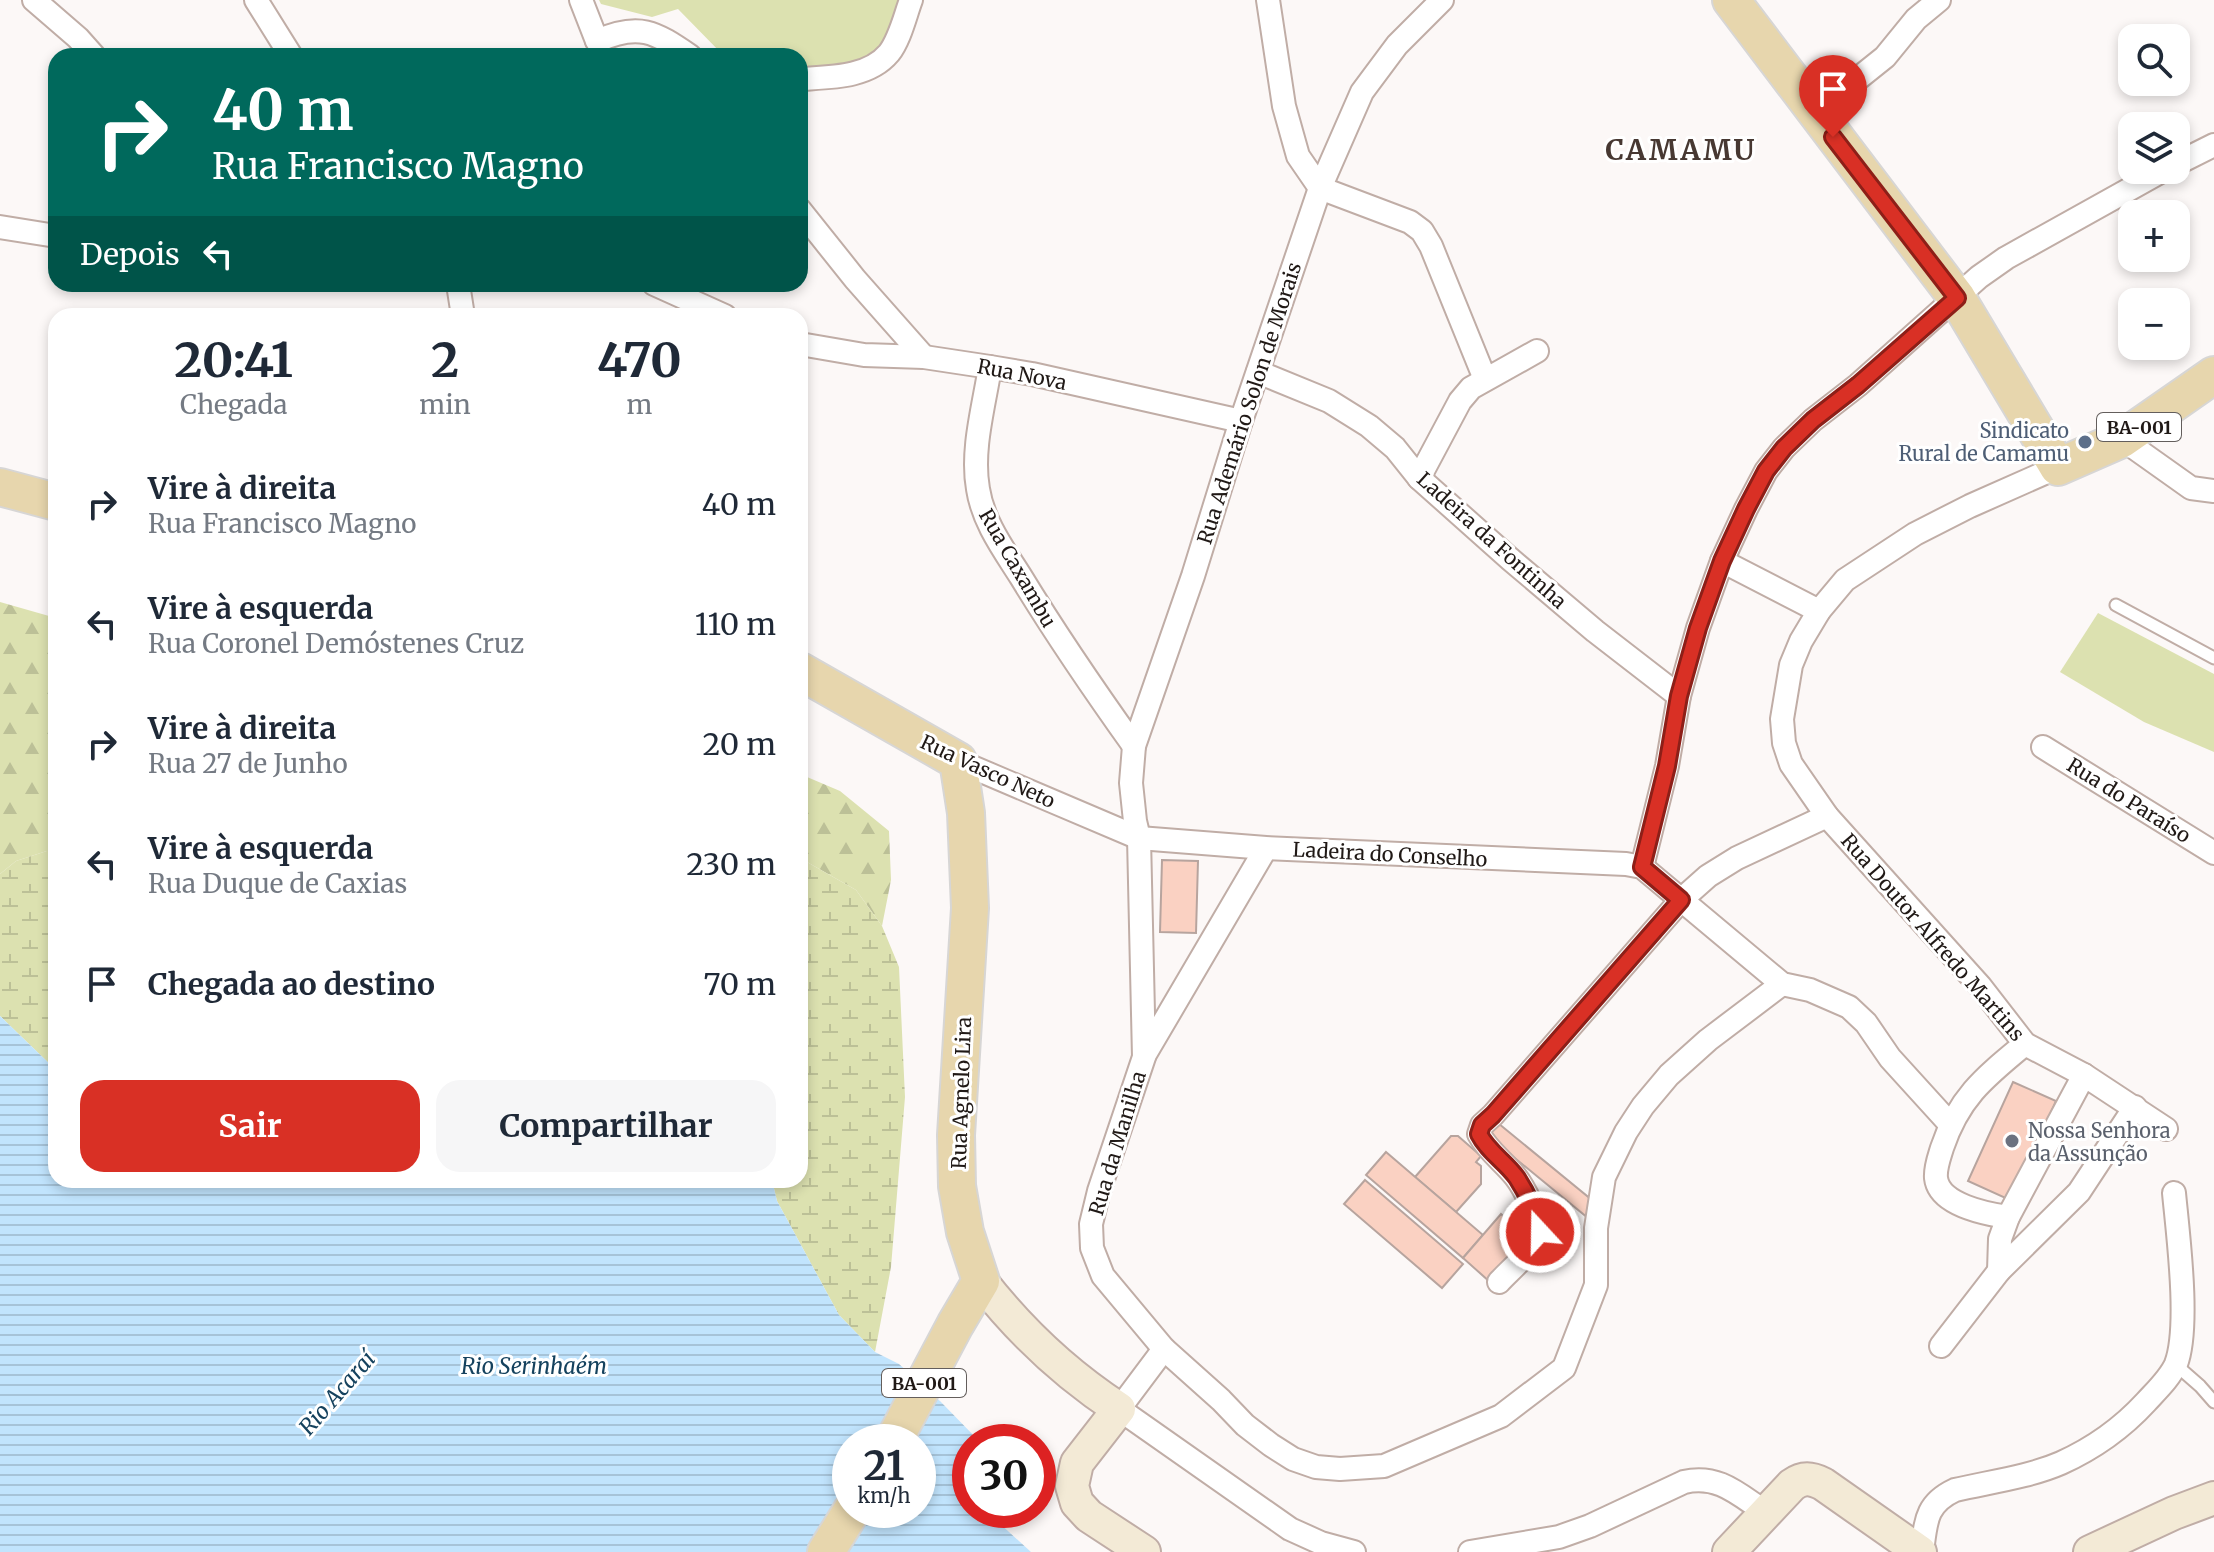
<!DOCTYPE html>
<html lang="pt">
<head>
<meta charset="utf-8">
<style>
	body { margin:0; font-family:Merriweather,serif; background:#f6f6f7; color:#1f2937; height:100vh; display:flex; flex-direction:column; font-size:30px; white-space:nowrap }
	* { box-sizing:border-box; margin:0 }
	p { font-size:26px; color:#747a83 }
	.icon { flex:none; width:44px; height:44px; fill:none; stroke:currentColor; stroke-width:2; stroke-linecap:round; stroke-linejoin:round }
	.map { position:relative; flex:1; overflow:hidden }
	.panel { position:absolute; left:48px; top:308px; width:760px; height:880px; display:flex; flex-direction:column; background:#fff; border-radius:24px; box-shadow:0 4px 12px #0003 }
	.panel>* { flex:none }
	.top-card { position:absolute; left:48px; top:48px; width:760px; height:244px; border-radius:24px; box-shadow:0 4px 12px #0003; background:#00695c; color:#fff; overflow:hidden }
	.buttons { position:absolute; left:2118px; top:24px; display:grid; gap:16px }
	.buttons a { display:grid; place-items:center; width:72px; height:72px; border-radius:16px; background:#fff; box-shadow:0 4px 12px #0003; font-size:40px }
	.speed { position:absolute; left:832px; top:1424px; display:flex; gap:16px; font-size:40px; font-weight:700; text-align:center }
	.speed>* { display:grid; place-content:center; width:104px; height:104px; border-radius:50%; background:#fff; box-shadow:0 4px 12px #0003; line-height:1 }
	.speed small { font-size:20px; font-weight:400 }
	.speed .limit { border:12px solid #d22; background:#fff; color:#111 }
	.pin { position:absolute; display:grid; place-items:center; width:68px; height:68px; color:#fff; margin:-82px -34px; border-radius:50% 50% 50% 0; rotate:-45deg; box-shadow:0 0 8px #0007 }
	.pin .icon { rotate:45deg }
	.me { position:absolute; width:88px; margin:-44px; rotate:339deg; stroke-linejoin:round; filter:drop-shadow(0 0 6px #0008) }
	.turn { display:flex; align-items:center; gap:28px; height:168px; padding:0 32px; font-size:36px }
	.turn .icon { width:104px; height:104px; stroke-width:2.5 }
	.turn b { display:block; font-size:56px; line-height:68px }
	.then { display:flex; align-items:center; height:76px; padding:0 32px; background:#0003; gap:16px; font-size:30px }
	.eta { display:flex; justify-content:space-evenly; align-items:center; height:136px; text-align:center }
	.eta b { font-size:48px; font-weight:700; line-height:56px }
	.primary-button { display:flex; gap:16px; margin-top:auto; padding:16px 32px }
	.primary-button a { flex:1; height:92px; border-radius:24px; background:#d93025; color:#fff; font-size:32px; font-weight:700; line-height:92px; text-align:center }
	.primary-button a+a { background:#f6f6f7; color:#1f2937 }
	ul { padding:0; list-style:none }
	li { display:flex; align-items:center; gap:24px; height:120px; padding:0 32px }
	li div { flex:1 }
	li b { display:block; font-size:30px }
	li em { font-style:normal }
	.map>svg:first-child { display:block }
	.green { fill:#dce1b0 }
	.forest { fill:url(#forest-firs) }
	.wetland { fill:url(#wetland-marsh) }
	.water { fill:url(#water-rules); fill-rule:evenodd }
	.building { fill:#fad1c2; stroke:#b7a49e; stroke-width:2 }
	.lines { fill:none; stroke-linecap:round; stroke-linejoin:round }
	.lane-casing { stroke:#c0ada6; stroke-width:15 }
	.street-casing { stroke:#c0ada6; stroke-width:26 }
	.secondary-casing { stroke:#c0ada6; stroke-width:36 }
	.primary-casing { stroke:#d7d6d5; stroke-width:40 }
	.lane { stroke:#fff; stroke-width:11 }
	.street { stroke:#fff; stroke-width:22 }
	.secondary { stroke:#f3ead6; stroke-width:32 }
	.primary { stroke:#e7d6ad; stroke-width:36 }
	.route-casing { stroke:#8d1f18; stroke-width:20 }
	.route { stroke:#d93025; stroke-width:14 }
	.service-dot { fill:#5c6f8a; stroke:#fff; stroke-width:3 }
	.worship-dot { fill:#6b7280; stroke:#fff; stroke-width:3 }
	.labels { text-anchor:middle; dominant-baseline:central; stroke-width:6; stroke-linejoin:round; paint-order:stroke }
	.shield { fill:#fff; stroke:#635e5c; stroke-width:2 }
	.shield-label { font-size:18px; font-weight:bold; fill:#201916 }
	.street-label { font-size:20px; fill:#201916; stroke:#fff }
	.service-label { font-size:20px; fill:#4e5e75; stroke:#fff; text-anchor:end }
	.worship-label { font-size:20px; fill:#5b616d; stroke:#fff; text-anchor:start }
	.water-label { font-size:22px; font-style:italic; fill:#15425e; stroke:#fff }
	.district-label { font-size:28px; font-weight:bold; letter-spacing:2px; fill:#473832; stroke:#fff }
</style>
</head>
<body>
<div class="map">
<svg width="2214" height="1552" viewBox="0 0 2214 1552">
	<defs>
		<pattern id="forest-firs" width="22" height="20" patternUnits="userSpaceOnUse" patternTransform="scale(2)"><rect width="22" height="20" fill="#dce1b0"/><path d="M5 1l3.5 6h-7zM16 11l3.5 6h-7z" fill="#bcc097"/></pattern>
		<pattern id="wetland-marsh" width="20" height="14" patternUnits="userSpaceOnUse" patternTransform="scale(2)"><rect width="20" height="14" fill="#dce1b0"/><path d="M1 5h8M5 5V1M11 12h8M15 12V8" fill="none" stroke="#bcc097"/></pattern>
		<pattern id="water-rules" width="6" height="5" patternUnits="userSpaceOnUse" patternTransform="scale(2)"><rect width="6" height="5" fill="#c1e4fd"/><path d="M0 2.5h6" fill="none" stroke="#a6c3d8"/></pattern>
	</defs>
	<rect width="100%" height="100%" fill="#fcf8f7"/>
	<!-- green -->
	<g class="green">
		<polygon points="599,0 899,0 882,48 846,67 800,72 800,56 724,56 678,9 652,17 601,4"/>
		<polygon points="2098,613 2214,674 2214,752 2144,722 2060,672"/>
	</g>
	<!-- forest -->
	<g class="forest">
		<polygon points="0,602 56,618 56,848 16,861 0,874"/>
		<polygon points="800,774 840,791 889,831 891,880 882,926 856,890 800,858"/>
	</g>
	<!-- wetland -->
	<g class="wetland">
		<polygon points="56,848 56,1070 0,1016 0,874 16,861"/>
		<polygon points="800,858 856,890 882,926 899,967 905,1097 891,1267 875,1352 839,1315 777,1201 772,1180 800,1180"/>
	</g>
	<!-- water -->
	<path class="water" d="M 0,1016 L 56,1070 L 56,1180 L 772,1180 L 777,1201 L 839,1315 L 875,1352 L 899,1364 L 940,1401 L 980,1442 L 970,1442 L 970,1510 L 985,1510 L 1031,1552 L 0,1552 ZM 850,1442 L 918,1442 L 918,1510 L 850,1510 Z"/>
	<!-- building -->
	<g class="building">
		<polygon points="1162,860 1198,861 1196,933 1160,932"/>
		<polygon points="2013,1082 2056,1101 2012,1201 1968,1181"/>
		<polygon points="1493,1119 1598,1205 1588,1218 1483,1132"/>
		<polygon points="1451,1136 1458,1136 1481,1156 1476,1162 1481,1166 1481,1184 1456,1212 1415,1177"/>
		<polygon points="1386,1152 1483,1235 1463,1258 1366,1175"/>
		<polygon points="1365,1180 1463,1264 1442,1288 1344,1204"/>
		<polygon points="1501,1214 1528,1238 1490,1282 1463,1258"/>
	</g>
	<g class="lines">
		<!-- lane casing -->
		<g class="lane-casing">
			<g id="lane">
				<polyline points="2116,605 2214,658"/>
				<polyline points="2176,1365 2200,1386 2214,1402"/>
			</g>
		</g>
		<!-- street casing -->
		<g class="street-casing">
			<g id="street">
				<polyline points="34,0 78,38 94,56"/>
				<polyline points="256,0 291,56"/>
				<polyline points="581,0 597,41"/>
				<polyline points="1268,0 1284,106 1298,156 1320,188 1410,222 1422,231 1431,246 1485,379"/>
				<polyline points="1442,0 1397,45 1362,92 1320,188 1241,421 1193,576 1134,746 1131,783 1135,821 1139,838 1144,1057 1099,1191 1091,1224 1092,1248 1103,1276 1164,1349 1221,1400 1245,1425 1271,1445 1293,1459 1316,1467 1340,1469 1384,1466 1501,1416 1564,1368 1596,1285 1596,1228 1604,1177 1626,1132 1643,1106 1669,1075 1708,1040 1782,984"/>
				<path d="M 597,41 C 639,22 655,32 690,56"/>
				<path d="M 800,79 C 830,77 868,78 889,53 C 900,39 905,16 911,0"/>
				<polyline points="1815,113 1885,57 1916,19 1939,0"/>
				<polyline points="2176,164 2214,145"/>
				<polyline points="800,210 855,279 924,357"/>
				<polyline points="0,227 56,236"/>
				<polyline points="458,284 463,316"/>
				<polyline points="654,284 725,316"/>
				<polyline points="800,344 864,355 924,357 990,367 1032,374 1241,421"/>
				<path d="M 990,367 C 984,406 971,450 978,489 C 983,522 1004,550 1021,577 C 1057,636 1094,690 1134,746"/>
				<polyline points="1258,372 1329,401 1369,426 1395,448 1419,478 1510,559 1595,631 1679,696"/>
				<polyline points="2122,439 2191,488 2214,491"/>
				<polyline points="2058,467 1970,506 1915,534 1845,580 1819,611 1801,641 1791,665 1782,719 1784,743 1791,764 1827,816 1980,986 2025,1044 2084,1075 2166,1129"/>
				<polyline points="1419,478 1460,401 1471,388 1537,351"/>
				<polyline points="1722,561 1819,611"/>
				<polyline points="2043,747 2214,853"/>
				<polyline points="958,761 1139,838 1266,848 1626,864 1642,867 1782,984 1810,990 1849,1007 1866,1023 1890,1058 1950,1124"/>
				<polyline points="1642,867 1667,766 1679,696 1698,628 1722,561 1746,509 1766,471 1784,448 1813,420 1858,385 1979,277 2006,258 2164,170"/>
				<polyline points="1144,1056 1266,848"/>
				<path d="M 2008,1217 C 1987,1214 1939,1205 1936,1178 C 1935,1168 1939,1158 1942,1148 C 1959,1097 1985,1077 2025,1044"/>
				<polyline points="1999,1271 2000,1239 2008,1217 2084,1075"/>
				<path d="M 1499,1282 C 1509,1271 1537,1247 1539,1234 C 1542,1221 1523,1186 1515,1176 C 1503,1161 1488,1151 1479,1134 L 1482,1125 L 1493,1115 L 1681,900 L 1708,876 L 1737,858 L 1827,816"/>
				<polyline points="1941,1346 1999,1271 2079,1192 2135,1107"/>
				<polyline points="1164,1349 1119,1409 1290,1529 1321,1543 1354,1552"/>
				<path d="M 1470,1552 L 1559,1537 L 1590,1526 L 1684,1482 C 1718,1474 1738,1494 1765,1512"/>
				<path d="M 1922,1552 C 1926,1522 1925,1504 1955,1490 C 1989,1482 2029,1477 2061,1463 C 2092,1449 2123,1427 2146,1402 C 2156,1391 2170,1378 2176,1364 C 2190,1327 2178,1235 2174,1193"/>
			</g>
		</g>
		<!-- secondary casing -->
		<g class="secondary-casing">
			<g id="secondary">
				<path d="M 981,1281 C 1019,1330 1067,1375 1119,1409 L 1077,1463 L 1072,1486 L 1077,1503 L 1089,1516 L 1144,1552"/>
				<path d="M 1729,1552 L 1792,1485 C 1803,1477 1811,1478 1823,1484 L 1920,1552"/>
				<polyline points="2090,1552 2174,1513 2214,1498"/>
			</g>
		</g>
		<!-- primary casing -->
		<g class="primary-casing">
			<g id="primary">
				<polyline points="1731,0 1957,298 2058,467 2122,439 2214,375"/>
				<polyline points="0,487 56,502"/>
				<polyline points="800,671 958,761 966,813 970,908 956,1135 957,1186 965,1232 981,1281 955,1325 893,1442"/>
				<polyline points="826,1552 852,1510"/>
			</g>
		</g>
		<!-- lane -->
		<use href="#lane" class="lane"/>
		<!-- street -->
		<use href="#street" class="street"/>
		<!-- secondary -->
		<use href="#secondary" class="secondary"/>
		<!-- primary -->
		<use href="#primary" class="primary"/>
	</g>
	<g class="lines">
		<!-- route casing -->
		<g class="route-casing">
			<path id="route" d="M 1540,1232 C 1537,1215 1527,1193 1517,1178 C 1506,1162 1488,1152 1479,1134 L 1482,1125 L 1493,1115 L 1681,900 L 1642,867 L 1667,766 L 1679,696 L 1698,628 L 1722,561 L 1746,509 L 1766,471 L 1784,448 L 1813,420 L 1858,385 L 1957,298 L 1833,137"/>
		</g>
		<!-- route -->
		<use href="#route" class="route"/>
	</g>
	<!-- markers -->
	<circle class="service-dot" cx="2085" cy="442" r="8"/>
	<circle class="worship-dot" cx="2012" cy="1141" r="8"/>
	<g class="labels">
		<!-- shield labels -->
		<g class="shield">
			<rect x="2097" y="413" width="84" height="28" rx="6"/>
			<rect x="882" y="1369" width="84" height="28" rx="6"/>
		</g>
		<g class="shield-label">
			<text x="2139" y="427">BA-001</text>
			<text x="924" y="1383">BA-001</text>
		</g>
		<!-- street labels -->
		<g class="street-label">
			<text transform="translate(1022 374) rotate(11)">Rua Nova</text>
			<text transform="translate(1249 403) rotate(-72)">Rua Ademário Solon de Morais</text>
			<text transform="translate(1492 540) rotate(42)">Ladeira da Fontinha</text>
			<text transform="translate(1018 568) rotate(60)">Rua Caxambu</text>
			<text transform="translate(988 771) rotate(25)">Rua Vasco Neto</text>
			<text transform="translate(2129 800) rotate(32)">Rua do Paraíso</text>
			<text transform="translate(1390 854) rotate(3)">Ladeira do Conselho</text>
			<text transform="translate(1933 937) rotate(49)">Rua Doutor Alfredo Martins</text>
			<text transform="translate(961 1093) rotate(-88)">Rua Agnelo Lira</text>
			<text transform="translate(1117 1143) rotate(-73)">Rua da Manilha</text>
		</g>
		<!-- service labels -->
		<g class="service-label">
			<text x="2069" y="430">Sindicato<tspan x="2069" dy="23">Rural de Camamu</tspan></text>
		</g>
		<!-- worship labels -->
		<g class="worship-label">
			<text x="2028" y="1130">Nossa Senhora<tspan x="2028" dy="23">da Assunção</tspan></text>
		</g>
		<!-- water labels -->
		<g class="water-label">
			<text x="534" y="1366">Rio Serinhaém</text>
			<text transform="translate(337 1393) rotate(-49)">Rio Acaraí</text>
		</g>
		<!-- district labels -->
		<g class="district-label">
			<text x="1681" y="150">CAMAMU</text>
		</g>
	</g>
</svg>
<div class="buttons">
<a><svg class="icon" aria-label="search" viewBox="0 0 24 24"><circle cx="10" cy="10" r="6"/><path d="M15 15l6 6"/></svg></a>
<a><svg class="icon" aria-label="layers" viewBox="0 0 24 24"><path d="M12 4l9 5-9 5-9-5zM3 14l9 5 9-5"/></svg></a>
<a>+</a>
<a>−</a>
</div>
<div class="speed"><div>21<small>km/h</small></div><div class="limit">30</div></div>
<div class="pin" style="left:1833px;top:137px;background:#d93025"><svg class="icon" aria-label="arrive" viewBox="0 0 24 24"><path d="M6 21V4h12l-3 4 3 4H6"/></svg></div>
<svg class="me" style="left:1540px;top:1232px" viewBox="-20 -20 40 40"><circle r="17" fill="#d93025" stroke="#fff" stroke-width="3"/><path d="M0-11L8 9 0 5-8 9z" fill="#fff"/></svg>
<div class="top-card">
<div class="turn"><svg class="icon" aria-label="right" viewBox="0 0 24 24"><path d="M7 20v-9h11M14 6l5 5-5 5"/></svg><div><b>40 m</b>Rua Francisco Magno</div></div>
<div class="then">Depois<svg class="icon" aria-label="left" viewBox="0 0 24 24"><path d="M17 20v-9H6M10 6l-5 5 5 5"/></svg></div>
</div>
<section class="panel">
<div class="eta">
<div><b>20:41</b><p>Chegada</p></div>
<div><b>2</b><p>min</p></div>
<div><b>470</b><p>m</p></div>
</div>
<ul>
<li><svg class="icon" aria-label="right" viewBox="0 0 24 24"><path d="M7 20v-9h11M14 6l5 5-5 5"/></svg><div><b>Vire à direita</b><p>Rua Francisco Magno</p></div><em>40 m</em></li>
<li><svg class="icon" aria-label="left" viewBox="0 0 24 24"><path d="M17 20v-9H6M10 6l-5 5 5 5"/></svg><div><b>Vire à esquerda</b><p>Rua Coronel Demóstenes Cruz</p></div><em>110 m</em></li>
<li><svg class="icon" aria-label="right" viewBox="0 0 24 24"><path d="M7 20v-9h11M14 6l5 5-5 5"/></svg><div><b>Vire à direita</b><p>Rua 27 de Junho</p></div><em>20 m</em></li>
<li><svg class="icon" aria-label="left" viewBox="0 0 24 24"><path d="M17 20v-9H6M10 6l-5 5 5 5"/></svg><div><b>Vire à esquerda</b><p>Rua Duque de Caxias</p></div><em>230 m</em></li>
<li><svg class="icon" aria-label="arrive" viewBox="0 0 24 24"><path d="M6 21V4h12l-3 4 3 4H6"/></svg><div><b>Chegada ao destino</b></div><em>70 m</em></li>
</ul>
<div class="primary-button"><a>Sair</a><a>Compartilhar</a></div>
</section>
</div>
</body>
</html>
